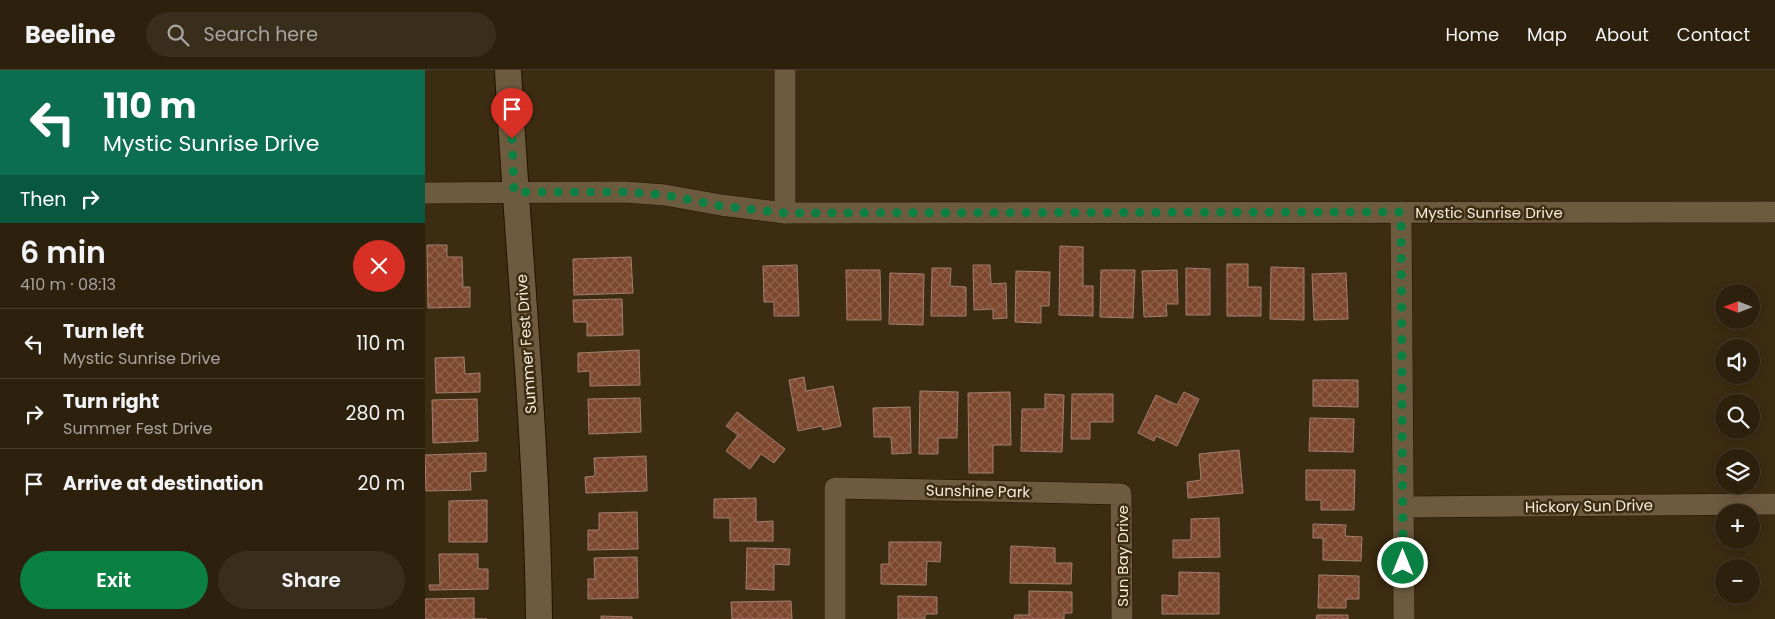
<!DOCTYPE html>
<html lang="en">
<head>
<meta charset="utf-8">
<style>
	body { margin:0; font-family:Poppins,sans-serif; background:#392e1c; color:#f1f3f6; height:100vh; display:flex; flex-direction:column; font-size:19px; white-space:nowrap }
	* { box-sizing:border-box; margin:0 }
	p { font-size:16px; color:#a7a39e }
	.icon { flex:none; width:28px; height:28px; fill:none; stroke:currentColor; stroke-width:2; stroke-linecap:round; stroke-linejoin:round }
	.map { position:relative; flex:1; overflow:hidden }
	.drawer { display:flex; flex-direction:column; background:#2d210e; width:425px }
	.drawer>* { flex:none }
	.banner { background:#0b6e4f; color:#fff; overflow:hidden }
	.needle { width:32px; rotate:270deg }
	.controls { position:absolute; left:1290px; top:214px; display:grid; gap:10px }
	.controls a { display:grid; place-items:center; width:45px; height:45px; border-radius:50%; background:#2d210e; box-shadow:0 2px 12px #0003,0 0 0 1px #483e2e; font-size:25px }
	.pin { position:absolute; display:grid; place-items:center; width:42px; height:42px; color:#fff; margin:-51px -21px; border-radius:50% 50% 50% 0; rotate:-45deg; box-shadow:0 0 5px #0007 }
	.pin .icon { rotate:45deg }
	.me { position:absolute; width:55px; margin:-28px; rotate:0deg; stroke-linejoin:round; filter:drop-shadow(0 0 4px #0008) }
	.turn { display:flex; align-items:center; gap:18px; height:105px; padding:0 20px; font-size:22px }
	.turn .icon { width:65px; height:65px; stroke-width:2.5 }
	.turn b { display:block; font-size:35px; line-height:42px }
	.then { display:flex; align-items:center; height:48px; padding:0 20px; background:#0003; gap:10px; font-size:19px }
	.round { display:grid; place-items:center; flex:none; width:52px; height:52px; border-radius:26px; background:#392e1c }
	.overview { display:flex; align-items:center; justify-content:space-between; height:85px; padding:0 20px }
	h1 { font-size:30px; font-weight:600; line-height:38px }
	.button { display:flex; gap:10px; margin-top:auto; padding:10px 20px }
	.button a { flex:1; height:58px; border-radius:30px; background:#0b8043; color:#fff; font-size:20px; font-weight:600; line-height:58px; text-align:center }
	.button a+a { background:#392e1c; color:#f1f3f6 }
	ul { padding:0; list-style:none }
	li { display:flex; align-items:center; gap:15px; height:70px; padding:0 20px; border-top:1px solid #483e2e }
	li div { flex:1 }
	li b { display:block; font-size:19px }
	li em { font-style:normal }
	header { display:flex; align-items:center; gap:30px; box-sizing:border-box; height:70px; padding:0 25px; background:#2d210e; border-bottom:1px solid #483e2e }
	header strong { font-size:24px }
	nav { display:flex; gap:28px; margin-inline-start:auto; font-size:18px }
	.search { width:350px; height:45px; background:#392e1c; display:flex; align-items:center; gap:12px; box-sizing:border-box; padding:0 18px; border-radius:28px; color:#a7a39e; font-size:19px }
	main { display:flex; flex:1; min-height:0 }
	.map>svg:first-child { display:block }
	.building { fill:url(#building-cross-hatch); stroke:#a07f70 }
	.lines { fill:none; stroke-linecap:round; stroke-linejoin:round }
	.minor-casing { stroke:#231400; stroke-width:22 }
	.tertiary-casing { stroke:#231400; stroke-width:28 }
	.minor { stroke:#6d5b40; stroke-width:21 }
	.tertiary { stroke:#6d5b40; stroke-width:26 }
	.route { stroke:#0b8043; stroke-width:9; stroke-dasharray:0 16.2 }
	.labels { text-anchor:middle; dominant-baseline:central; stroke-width:5; stroke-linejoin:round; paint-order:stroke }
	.street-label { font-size:15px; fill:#f5ebdc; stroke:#3c2c12 }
</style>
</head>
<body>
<header>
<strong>Beeline</strong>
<div class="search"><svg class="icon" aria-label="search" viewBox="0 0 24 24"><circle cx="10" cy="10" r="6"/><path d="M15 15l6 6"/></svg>Search here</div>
<nav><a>Home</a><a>Map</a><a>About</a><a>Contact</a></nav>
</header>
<main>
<section class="drawer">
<div class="banner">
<div class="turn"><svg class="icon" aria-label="left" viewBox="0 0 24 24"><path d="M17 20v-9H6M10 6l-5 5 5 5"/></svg><div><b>110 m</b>Mystic Sunrise Drive</div></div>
<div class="then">Then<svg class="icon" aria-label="right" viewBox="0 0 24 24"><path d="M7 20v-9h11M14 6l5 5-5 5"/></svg></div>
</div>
<div class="overview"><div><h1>6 min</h1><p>410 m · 08:13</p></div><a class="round" style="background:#d93025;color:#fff"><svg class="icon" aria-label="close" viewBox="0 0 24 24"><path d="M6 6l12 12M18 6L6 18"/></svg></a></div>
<ul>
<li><svg class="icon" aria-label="left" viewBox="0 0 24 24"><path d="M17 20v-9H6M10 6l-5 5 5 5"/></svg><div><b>Turn left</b><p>Mystic Sunrise Drive</p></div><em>110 m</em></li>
<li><svg class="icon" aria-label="right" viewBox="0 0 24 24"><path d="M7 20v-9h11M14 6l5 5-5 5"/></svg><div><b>Turn right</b><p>Summer Fest Drive</p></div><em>280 m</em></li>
<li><svg class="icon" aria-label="arrive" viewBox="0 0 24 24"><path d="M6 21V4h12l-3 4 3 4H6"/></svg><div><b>Arrive at destination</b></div><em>20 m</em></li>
</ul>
<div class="button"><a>Exit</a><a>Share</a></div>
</section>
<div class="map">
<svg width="1350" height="549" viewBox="0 0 1350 549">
	<defs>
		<pattern id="building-cross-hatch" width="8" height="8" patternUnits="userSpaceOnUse" patternTransform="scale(1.25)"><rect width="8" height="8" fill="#7d472e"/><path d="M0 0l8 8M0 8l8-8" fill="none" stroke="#90624c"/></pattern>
	</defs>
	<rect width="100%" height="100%" fill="#3c2c12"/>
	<!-- building -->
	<g class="building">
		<polygon points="2,175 22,175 22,187 37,187 38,217 45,217 45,237 3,238"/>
		<polygon points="635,176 658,177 658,216 668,216 668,246 634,245"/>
		<polygon points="206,187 208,223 149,225 148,189"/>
		<polygon points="802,194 823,194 823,217 836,217 836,246 802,246"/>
		<polygon points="372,195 374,246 349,246 349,232 339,232 338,196"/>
		<polygon points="548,195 565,195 566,214 581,213 582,248 568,249 568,239 549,240"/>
		<polygon points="846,197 879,198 879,250 845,249"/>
		<polygon points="507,198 526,198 525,216 541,217 541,246 506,246"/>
		<polygon points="761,198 785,199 785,245 761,245"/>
		<polygon points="421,200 455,200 456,250 422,250"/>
		<polygon points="676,200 710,200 708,248 675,247"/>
		<polygon points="752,200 753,234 741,234 742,246 719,247 717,201"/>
		<polygon points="591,201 625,202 624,236 616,236 616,253 590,252"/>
		<polygon points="465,203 499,204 498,255 464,254"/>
		<polygon points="921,203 923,249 889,250 887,204"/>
		<polygon points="197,229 198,265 162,266 162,252 149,252 148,230"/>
		<polygon points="214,280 215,315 165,316 165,301 153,302 153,283"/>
		<polygon points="39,287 40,304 55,303 55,322 11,323 10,288"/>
		<polygon points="379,307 381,321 408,316 416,356 398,360 397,356 373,361 364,310"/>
		<polygon points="888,310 933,310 933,337 888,336"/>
		<polygon points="495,321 533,322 532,368 513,368 513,384 494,384"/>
		<polygon points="585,322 586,375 568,375 568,403 544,403 543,323"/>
		<polygon points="759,322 774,329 752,376 731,366 729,371 713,363 731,325 752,335"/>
		<polygon points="620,324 639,325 637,382 596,381 597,339 620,339"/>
		<polygon points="647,324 688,324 688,352 665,352 665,369 646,369"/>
		<polygon points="215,328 216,362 164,364 163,329"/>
		<polygon points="52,329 53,371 8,373 7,330"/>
		<polygon points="485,337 486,383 467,384 466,367 449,367 448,338"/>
		<polygon points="312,342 360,379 349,393 336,384 325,399 301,381 313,365 301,356"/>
		<polygon points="885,348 929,349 928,382 884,381"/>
		<polygon points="814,380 818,423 763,428 762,412 776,410 774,384"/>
		<polygon points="61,383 61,401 45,402 46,420 1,421 0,385"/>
		<polygon points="221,386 222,421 161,423 160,407 170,406 169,388"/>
		<polygon points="881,400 930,400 929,440 896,440 896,430 881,430"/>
		<polygon points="331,428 331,452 348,451 348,471 305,471 305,448 289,448 289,429"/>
		<polygon points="62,430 62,472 24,472 24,431"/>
		<polygon points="212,442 213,479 163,480 163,460 174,460 174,443"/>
		<polygon points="794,448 795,487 748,488 748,470 766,470 766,449"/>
		<polygon points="888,454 921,455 920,466 937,467 936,491 898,490 898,468 888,468"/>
		<polygon points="464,472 516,472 515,492 502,491 501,515 456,514 456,494 464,494"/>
		<polygon points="586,476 630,478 630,493 647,493 646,514 585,513"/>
		<polygon points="322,478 365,479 364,495 349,494 349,520 321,519"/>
		<polygon points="14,484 53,484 53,499 63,499 63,519 5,520 4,515 15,515"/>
		<polygon points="212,487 213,528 163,529 163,509 170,509 169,488"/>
		<polygon points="754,502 794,503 794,544 737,544 737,525 754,526"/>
		<polygon points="894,505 934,506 934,529 921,529 921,538 893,538"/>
		<polygon points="604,521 647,522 647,543 639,543 639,549 589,549 590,545 604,545"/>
		<polygon points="473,526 512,527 512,544 500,544 500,549 473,549"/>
		<polygon points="49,528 49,549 62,549 0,549 0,529"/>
		<polygon points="366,531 367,549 307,549 306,532"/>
		<polygon points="892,545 923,545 923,549 891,549"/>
		<polygon points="176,546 207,547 207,549 176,549"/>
	</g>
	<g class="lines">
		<!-- minor casing -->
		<g class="minor-casing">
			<g id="minor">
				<polyline points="360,0 360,143"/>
				<polyline points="0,123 200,122 240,125 296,135 360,143 1350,142"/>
				<polyline points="976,142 979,549"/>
				<polyline points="979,437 1350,434"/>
				<polyline points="410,549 410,418 696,424 697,549"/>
			</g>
		</g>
		<!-- tertiary casing -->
		<g class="tertiary-casing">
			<path id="tertiary" d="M 83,0 C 93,183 112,366 114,549"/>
		</g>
		<!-- minor -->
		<use href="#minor" class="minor"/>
		<!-- tertiary -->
		<use href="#tertiary" class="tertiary"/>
	</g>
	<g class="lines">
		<!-- route -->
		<polyline class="route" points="87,69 89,122 200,122 240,125 296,136 360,143 976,142 978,493"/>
	</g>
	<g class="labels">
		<!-- street labels -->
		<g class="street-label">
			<text x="1064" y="142">Mystic Sunrise Drive</text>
			<text transform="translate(101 274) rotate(-94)">Summer Fest Drive</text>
			<text transform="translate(553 421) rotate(1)">Sunshine Park</text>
			<text transform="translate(1164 436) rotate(-1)">Hickory Sun Drive</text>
			<text transform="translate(697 486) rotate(-90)">Sun Bay Drive</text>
		</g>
	</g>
</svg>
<div class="controls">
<a><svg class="needle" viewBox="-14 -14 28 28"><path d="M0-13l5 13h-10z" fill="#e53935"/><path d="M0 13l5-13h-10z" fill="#a7a39e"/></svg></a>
<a><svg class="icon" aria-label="sound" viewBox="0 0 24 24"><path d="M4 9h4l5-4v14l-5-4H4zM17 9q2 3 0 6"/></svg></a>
<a><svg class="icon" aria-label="search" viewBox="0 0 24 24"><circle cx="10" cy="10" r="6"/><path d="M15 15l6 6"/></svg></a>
<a><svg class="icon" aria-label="layers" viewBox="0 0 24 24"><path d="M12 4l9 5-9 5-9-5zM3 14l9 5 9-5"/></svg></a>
<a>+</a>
<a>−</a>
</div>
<div class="pin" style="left:87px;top:69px;background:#d93025"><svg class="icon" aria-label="arrive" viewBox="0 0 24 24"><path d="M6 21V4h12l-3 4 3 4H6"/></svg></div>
<svg class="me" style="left:978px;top:493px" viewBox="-20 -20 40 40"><circle r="17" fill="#0b8043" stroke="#fff" stroke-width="3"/><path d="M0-11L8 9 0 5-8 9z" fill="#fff"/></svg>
</div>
</main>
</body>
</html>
